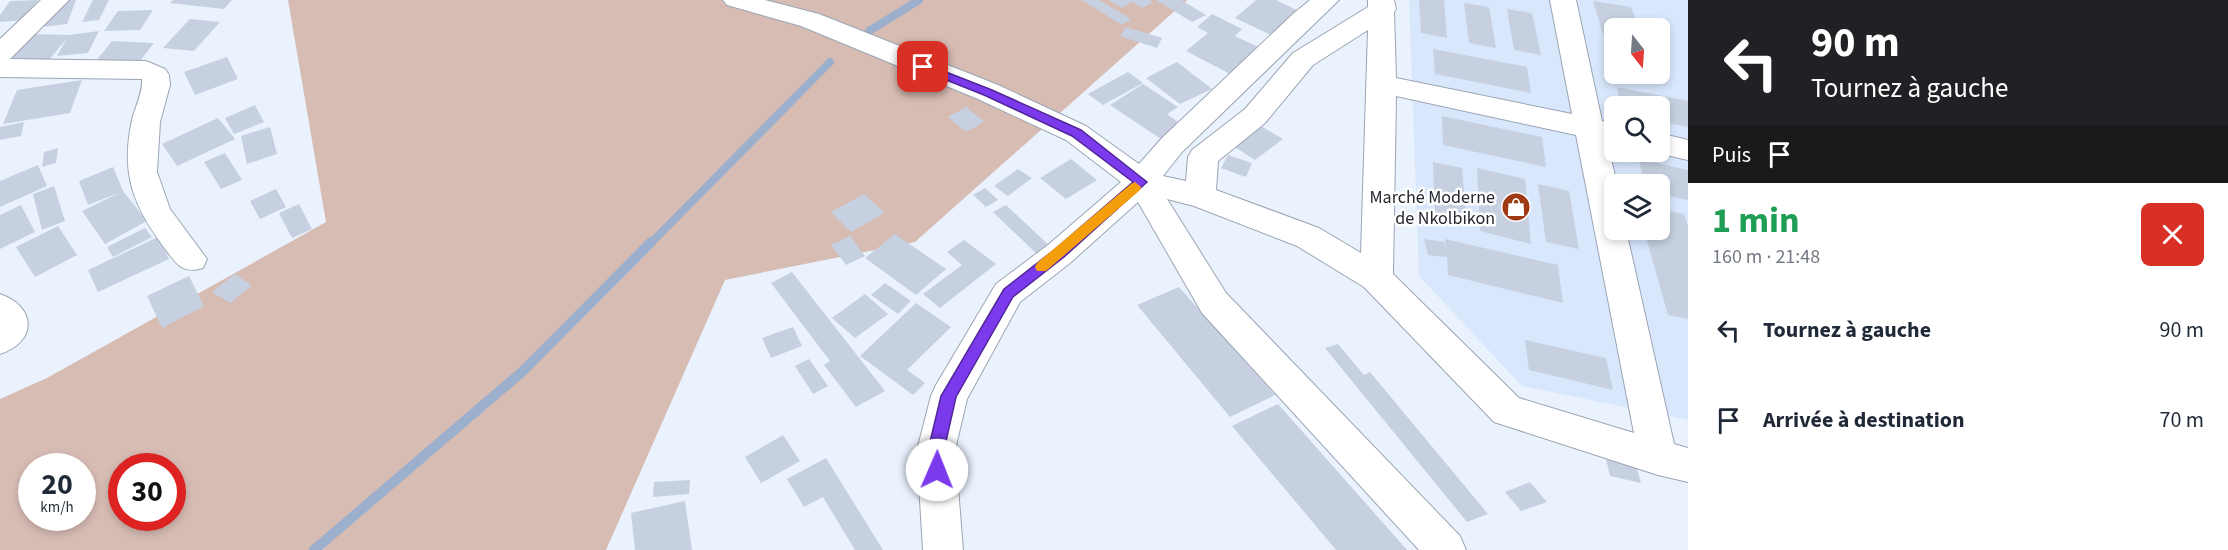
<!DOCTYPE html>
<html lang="fr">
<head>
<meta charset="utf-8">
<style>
	body { margin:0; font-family:"Source Sans 3",sans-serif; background:#f6f6f7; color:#1f2937; height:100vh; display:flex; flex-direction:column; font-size:22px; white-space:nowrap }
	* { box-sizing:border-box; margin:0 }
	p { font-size:20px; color:#747a83 }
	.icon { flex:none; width:33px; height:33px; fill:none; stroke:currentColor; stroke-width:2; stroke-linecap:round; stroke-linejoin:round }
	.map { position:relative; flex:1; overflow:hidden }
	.panel { display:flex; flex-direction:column; background:#fff; width:540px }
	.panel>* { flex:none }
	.banner { background:#202124; color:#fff; overflow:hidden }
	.needle { width:39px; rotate:163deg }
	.controls { position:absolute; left:1604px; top:18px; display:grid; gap:12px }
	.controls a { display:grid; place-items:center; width:66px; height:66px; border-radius:9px; background:#fff; box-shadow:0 3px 9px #0003; font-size:30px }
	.speed { position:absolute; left:18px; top:453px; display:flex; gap:12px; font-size:30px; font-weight:700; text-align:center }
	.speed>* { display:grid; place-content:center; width:78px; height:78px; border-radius:50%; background:#fff; box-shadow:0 3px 9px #0003; line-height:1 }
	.speed small { font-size:15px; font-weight:400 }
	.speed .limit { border:9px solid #d22; background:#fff; color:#111 }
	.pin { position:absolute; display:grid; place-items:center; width:51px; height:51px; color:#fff; margin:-26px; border-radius:12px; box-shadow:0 3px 9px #0006 }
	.me { position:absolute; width:66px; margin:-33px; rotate:1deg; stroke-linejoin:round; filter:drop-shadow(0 0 4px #0008) }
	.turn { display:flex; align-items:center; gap:21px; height:126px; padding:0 24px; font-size:27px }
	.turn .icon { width:78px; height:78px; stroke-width:2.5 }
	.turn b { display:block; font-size:42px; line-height:51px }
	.then { display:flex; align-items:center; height:57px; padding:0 24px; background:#0003; gap:12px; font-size:22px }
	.round { display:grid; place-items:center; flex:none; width:63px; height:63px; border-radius:9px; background:#f6f6f7 }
	.headline { display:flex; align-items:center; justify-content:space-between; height:102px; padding:0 24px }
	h1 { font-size:36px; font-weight:700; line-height:45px; color:#1e9e55 }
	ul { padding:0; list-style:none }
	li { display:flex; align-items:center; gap:18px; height:90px; padding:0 24px }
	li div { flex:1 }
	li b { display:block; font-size:22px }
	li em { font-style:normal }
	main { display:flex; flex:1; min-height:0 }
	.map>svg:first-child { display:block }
	.built { fill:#d9e7fd; fill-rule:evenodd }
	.green { fill:#d7bcb4; fill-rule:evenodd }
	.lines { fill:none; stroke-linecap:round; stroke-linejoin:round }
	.stream-far1 { stroke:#9cb0ce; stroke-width:8 }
	.stream { stroke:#9cb0ce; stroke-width:10 }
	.building { fill:#c6d0e0 }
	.minor-casing { stroke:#9ba5b3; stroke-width:2 }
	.minor { fill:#fff; fill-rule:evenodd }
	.route { fill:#7c3aed; stroke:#51269a; stroke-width:1.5 }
	.slow { fill:#f59e0b }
	.labels { text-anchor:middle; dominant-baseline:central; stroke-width:5; stroke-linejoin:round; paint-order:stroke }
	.poi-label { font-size:18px; fill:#25292f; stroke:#fff; text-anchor:end }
</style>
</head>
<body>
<main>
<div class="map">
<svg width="1688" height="550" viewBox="0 0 1688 550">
	<rect width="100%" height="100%" fill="#eaf2fe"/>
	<!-- built -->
	<path class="built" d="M 1409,0 L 1688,0 L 1688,420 L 1522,386 L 1419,276 ZM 1614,28 L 1659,28 L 1659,74 L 1614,74 ZM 1614,106 L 1659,106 L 1659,152 L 1614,152 ZM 1614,184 L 1659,184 L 1659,230 L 1614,230 Z"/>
	<!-- green -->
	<path class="green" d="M 288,0 L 1187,0 L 915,242 L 725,280 L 606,550 L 0,550 L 0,399 L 47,378 L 326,222 ZM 32,466 L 82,466 L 82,518 L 32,518 ZM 122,466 L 172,466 L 172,518 L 122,518 Z"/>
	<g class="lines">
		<!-- stream-far1 -->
		<g class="stream-far1">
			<polyline points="869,31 919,0"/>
			<polyline points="650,244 830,62"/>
		</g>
		<!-- stream -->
		<polyline class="stream" points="314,550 523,371 651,242"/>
	</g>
	<!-- building -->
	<g class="building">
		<polygon points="38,0 24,20 0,22 0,15 10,1"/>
		<polygon points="54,0 76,0 67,24 42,27"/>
		<polygon points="93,0 109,0 99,20 82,22"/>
		<polygon points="173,0 232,0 224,9 170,3"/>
		<polygon points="1082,0 1099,0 1131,19 1122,25"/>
		<polygon points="1108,0 1149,0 1153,2 1142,8 1133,2 1122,8"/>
		<polygon points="1156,0 1181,0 1206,15 1192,22"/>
		<polygon points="1256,0 1276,0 1301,12 1273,36 1235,18"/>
		<polygon points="1419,0 1444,0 1447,38 1421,33"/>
		<polygon points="1593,1 1631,7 1639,28 1614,28 1614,70"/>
		<polygon points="1464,3 1489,7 1496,48 1469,43"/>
		<polygon points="1507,9 1532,13 1541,55 1514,50"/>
		<polygon points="153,10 140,30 104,31 118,11"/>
		<polygon points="1212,14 1242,29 1235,36 1260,48 1230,74 1186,51 1208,33 1197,27"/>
		<polygon points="190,19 220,22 194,51 163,48"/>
		<polygon points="1126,27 1162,38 1157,48 1120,36"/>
		<polygon points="99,31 88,53 57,56 67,38 49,60 11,59 33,34 69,35"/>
		<polygon points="112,41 154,43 139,62 96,61"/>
		<polygon points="1433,49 1527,67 1531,93 1435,74"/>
		<polygon points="227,57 238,79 195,95 184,72"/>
		<polygon points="1177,62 1212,89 1180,104 1146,78"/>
		<polygon points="1128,72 1143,83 1103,105 1088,94"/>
		<polygon points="1625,74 1654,74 1656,80 1625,75"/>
		<polygon points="82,80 70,113 3,124 17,90"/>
		<polygon points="1143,84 1178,107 1167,114 1182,125 1161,139 1110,105"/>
		<polygon points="1617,87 1688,101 1688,127 1659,121 1659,106 1621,106"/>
		<polygon points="255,105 264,122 234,134 225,118"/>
		<polygon points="966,107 984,122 966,132 948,117"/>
		<polygon points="1442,116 1542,137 1546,167 1443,145"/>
		<polygon points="218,118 235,139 177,166 162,144"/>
		<polygon points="24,122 21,136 0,140 0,127"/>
		<polygon points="1254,122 1283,139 1255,160 1227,142"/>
		<polygon points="270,127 277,154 247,164 241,136"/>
		<polygon points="58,148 56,163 42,167 44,152"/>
		<polygon points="225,153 242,180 221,189 204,162"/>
		<polygon points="1228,155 1252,163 1246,177 1221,168"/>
		<polygon points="1071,159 1097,180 1066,199 1040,178"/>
		<polygon points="1639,159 1688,170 1688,200 1659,194 1659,184 1644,184"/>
		<polygon points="1433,162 1462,168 1467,224 1435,217"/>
		<polygon points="38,165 47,186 0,207 0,181"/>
		<polygon points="113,167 123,191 147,221 105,244 82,211 121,192 88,205 79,181"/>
		<polygon points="1477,168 1525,179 1531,244 1480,231"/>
		<polygon points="1018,169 1032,178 1008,196 994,186"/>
		<polygon points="1538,184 1569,191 1579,249 1546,242"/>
		<polygon points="54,186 65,221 42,230 33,194"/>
		<polygon points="985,188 998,200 986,207 973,195"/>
		<polygon points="276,189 286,207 260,219 250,201"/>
		<polygon points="864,194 885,213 851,232 831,212"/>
		<polygon points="299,204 312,229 292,238 279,213"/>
		<polygon points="21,205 35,232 0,249 0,215"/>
		<polygon points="1006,205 1053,249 1039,256 993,212"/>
		<polygon points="1659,209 1684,214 1688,226 1688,319 1668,315 1644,230 1659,230"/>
		<polygon points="58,226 77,255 35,277 16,247"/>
		<polygon points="145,228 152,237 113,257 107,247"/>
		<polygon points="895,234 946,269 916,295 865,258"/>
		<polygon points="850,236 865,256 846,265 831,245"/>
		<polygon points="158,237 169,259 98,292 88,270"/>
		<polygon points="1424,239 1444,242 1446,251 1445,239 1558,265 1563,303 1448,275 1447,257 1428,255"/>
		<polygon points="964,240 996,264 940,308 923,294 962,265 947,252"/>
		<polygon points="792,272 885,391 856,407 824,365 830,361 771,283"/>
		<polygon points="235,274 252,286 230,303 212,292"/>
		<polygon points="189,276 204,306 162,328 147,296"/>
		<polygon points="885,283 911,301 898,314 871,295"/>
		<polygon points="1179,287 1275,395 1230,417 1137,305"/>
		<polygon points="865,294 888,314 855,338 832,318"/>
		<polygon points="916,303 951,327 907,370 925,383 913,395 860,356"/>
		<polygon points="793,327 802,346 771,358 762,338"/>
		<polygon points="1525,340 1606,358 1613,390 1529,370"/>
		<polygon points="1338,344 1364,375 1370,372 1488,514 1467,522 1325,348"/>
		<polygon points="809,359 828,386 813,394 795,366"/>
		<polygon points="1278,404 1407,550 1336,550 1232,426"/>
		<polygon points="783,435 800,461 761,483 745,457"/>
		<polygon points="826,458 883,550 855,550 823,497 804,507 787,479"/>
		<polygon points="1606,459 1636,465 1641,483 1610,476"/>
		<polygon points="690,480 689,494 653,497 654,482"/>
		<polygon points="1530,482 1547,502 1521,511 1505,492"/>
		<polygon points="685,501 692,550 635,550 631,513"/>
	</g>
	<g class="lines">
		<!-- minor casing -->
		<g class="minor-casing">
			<g id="minor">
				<path d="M 41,0 L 69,0 L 10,59 L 146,61 L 165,69 L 169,75 L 170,85 L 160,122 L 157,172 L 170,209 L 207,259 L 203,268 C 183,274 177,265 166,250 C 134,207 120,175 132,120 C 135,107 143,93 142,79 L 0,77 L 0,39 Z"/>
				<path d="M 723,0 L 765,0 L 819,14 L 998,85 L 1086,126 L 1139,164 L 1162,138 L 1294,13 L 1310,0 L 1339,0 L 1182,152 L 1163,176 L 1186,181 L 1188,157 L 1192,150 L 1245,109 L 1293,53 L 1368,7 L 1368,0 L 1394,0 L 1396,9 L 1394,12 L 1396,78 L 1572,114 L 1550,0 L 1576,0 L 1602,121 L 1614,123 L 1614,141 L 1607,142 L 1617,184 L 1614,184 L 1614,230 L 1626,230 L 1674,444 L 1688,448 L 1688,482 L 1658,475 L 1494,422 L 1364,287 L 1297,246 L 1194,206 L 1167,199 L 1226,293 L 1460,536 L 1466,550 L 1419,550 L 1202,313 L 1138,202 L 1070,263 L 1020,302 L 967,399 L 955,450 L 963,550 L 923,550 L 917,450 L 931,396 L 936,385 L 996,284 L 1048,245 L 1121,182 L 1066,140 L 978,99 L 801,26 L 727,5 ZM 1368,30 L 1361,253 L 1319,228 L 1216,190 L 1218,161 L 1265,123 L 1313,65 ZM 1396,96 L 1576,135 L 1634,433 L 1519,398 L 1393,274 Z"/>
				<polygon points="1659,133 1688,140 1688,160 1653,152 1659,152"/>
				<path d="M 0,294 C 37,307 37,342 0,354 Z"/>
			</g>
		</g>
		<!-- minor -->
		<use href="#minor" class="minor"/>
	</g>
	<!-- route -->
	<polygon class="route" points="923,63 992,90 1081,130 1147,182 1064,257 1013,297 956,397 944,450 945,470 943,475 937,478 932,475 928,450 941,396 1004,289 1054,250 1133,182 1072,136 984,95 919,69 917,67"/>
	<!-- slow -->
	<polygon class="slow" points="1135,182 1141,187 1140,190 1046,271 1037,271 1035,267 1037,263 1131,184"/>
	<!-- icons -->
	<defs>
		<g id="shop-disc" transform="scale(1.5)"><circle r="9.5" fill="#9f3913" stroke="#fff"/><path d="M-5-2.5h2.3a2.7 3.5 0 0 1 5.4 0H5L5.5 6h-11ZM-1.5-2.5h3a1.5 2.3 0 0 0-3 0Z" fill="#fff"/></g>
	</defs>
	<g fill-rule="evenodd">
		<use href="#shop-disc" x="1516" y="207"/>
	</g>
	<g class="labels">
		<!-- poi labels -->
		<g class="poi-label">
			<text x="1495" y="197">Marché Moderne<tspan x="1495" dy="21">de Nkolbikon</tspan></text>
		</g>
	</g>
</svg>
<div class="controls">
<a><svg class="needle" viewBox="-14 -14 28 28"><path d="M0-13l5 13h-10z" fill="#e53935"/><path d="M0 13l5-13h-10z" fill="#747a83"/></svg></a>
<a><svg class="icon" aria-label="search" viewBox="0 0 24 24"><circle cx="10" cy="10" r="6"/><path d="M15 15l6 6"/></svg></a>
<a><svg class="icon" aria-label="layers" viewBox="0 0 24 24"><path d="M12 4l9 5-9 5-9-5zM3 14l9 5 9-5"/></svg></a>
</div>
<div class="speed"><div>20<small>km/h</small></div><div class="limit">30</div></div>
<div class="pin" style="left:923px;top:67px;background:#d93025"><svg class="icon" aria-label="arrive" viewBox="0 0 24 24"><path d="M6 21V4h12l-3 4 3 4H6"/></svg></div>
<svg class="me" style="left:937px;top:470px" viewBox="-20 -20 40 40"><circle r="19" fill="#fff"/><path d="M0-13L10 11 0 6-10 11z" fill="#7c3aed"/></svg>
</div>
<section class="panel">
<div class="banner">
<div class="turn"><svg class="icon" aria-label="left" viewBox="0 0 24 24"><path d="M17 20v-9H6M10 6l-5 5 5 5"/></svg><div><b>90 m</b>Tournez à gauche</div></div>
<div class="then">Puis<svg class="icon" aria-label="arrive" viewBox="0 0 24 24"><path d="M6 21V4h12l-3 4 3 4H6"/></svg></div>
</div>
<div class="headline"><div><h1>1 min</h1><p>160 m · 21:48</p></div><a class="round" style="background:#d93025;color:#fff"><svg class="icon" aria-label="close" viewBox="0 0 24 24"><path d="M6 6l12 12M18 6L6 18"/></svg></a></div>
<ul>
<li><svg class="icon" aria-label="left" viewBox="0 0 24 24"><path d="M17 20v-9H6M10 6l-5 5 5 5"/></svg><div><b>Tournez à gauche</b></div><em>90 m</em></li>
<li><svg class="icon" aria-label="arrive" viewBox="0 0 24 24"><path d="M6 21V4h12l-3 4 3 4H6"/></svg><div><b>Arrivée à destination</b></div><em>70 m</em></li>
</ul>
</section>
</main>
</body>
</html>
